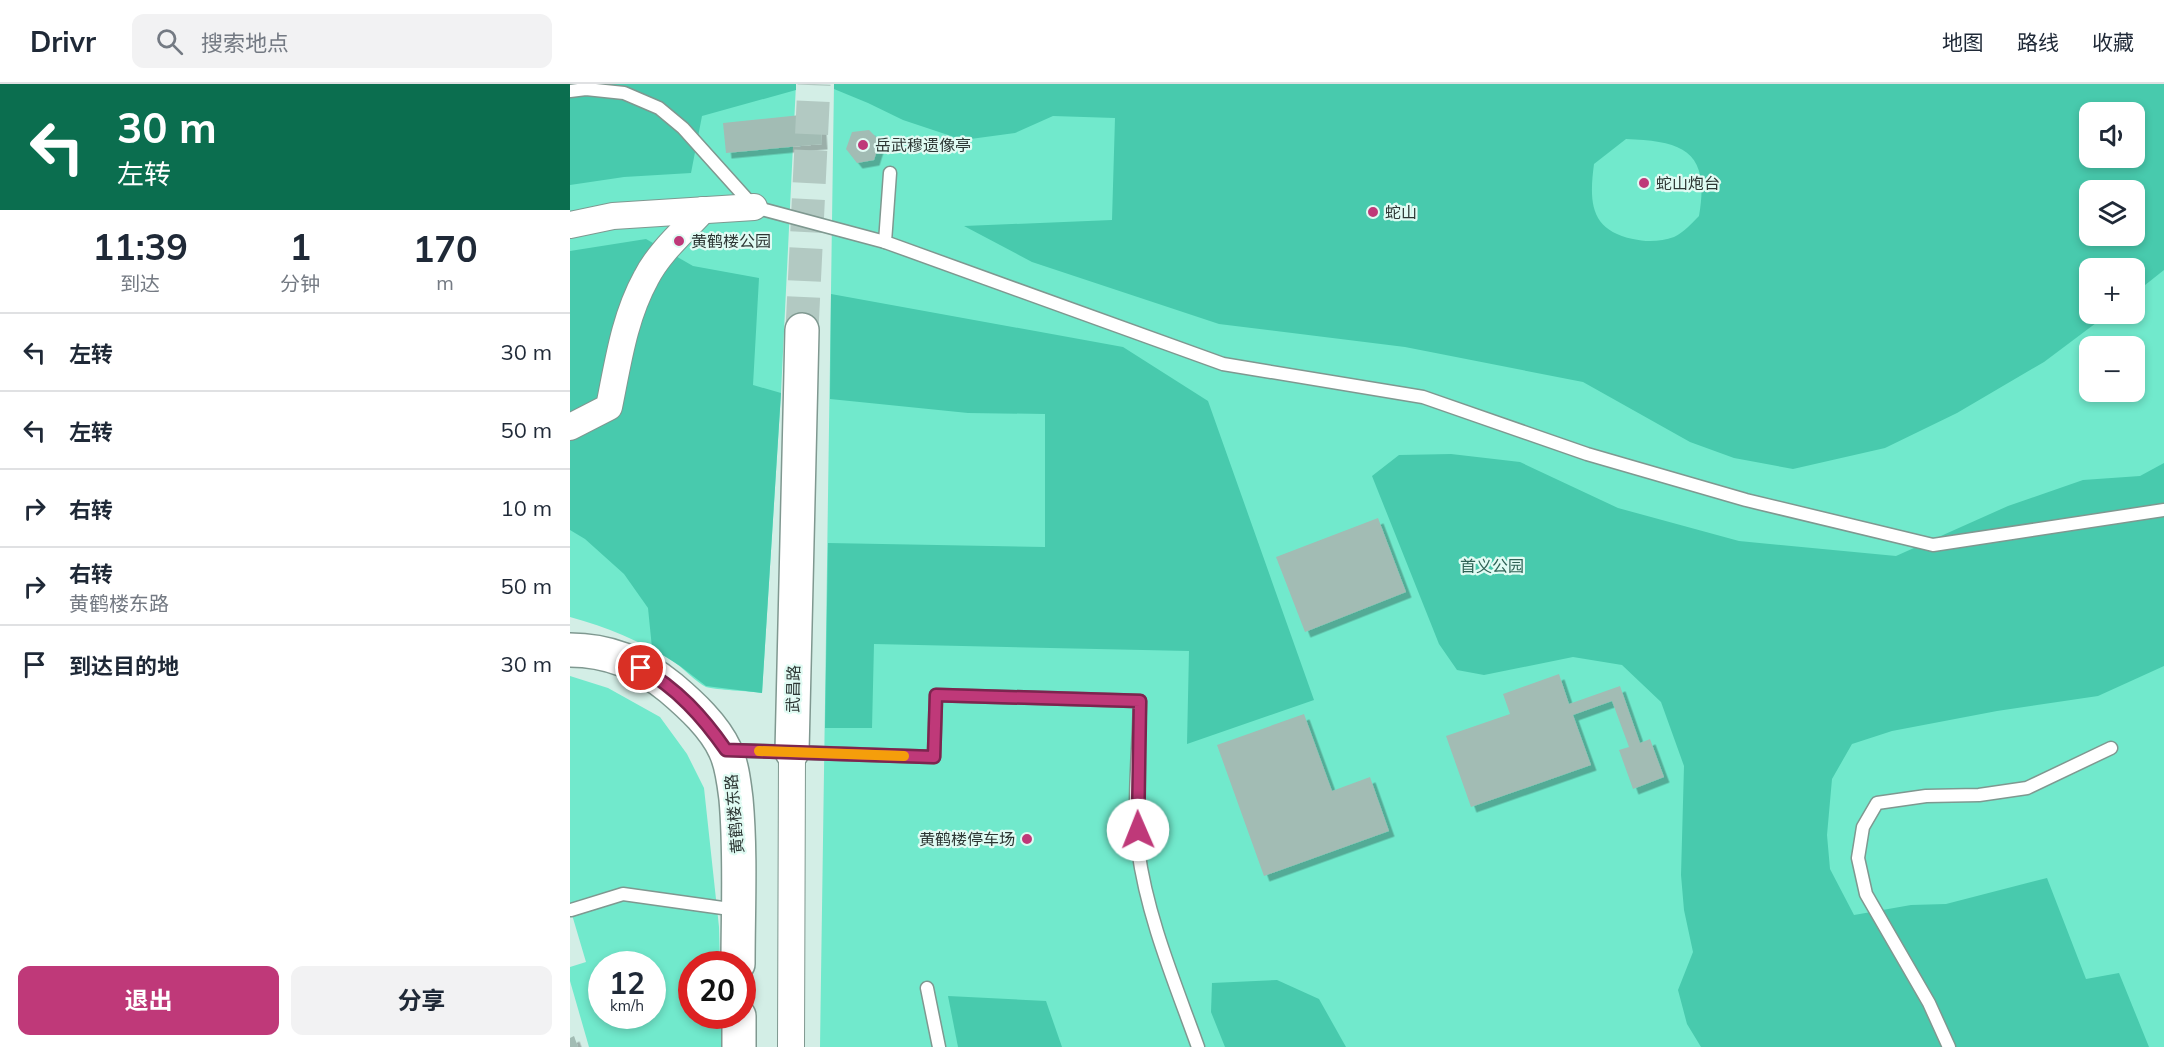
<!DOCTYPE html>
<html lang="zh">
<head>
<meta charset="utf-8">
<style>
	body { margin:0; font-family:Mulish,"Noto Sans SC",sans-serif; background:#f2f2f3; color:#1f2937; height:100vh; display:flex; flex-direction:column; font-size:22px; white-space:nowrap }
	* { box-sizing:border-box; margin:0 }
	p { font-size:20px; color:#747a83 }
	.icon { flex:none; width:33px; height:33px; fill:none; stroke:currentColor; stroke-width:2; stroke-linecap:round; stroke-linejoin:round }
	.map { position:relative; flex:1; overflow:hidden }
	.sheet { display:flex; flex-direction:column; background:#fff; width:570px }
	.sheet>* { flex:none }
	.hud { background:#0b6e4f; color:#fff; overflow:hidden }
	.tools { position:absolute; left:1509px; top:18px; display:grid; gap:12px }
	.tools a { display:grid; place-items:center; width:66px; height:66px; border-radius:12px; background:#fff; box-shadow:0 3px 9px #0003; font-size:30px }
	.speed { position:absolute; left:18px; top:867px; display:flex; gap:12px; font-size:30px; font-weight:700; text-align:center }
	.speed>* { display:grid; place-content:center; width:78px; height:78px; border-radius:50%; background:#fff; box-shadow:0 3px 9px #0003; line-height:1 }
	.speed small { font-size:15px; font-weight:400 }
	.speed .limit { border:9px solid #d22; background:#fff; color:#111 }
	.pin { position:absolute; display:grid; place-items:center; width:51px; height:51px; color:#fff; margin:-26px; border:3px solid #fff; border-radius:50%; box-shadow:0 2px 6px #0007 }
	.me { position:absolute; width:66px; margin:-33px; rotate:359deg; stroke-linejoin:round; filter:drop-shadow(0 0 4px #0008) }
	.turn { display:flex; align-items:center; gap:21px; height:126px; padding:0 18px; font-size:27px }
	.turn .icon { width:78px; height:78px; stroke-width:2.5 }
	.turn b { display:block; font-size:42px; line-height:51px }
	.eta { display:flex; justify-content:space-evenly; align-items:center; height:102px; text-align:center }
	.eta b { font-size:36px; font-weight:700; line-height:42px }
	.action { display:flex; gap:12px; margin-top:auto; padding:12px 18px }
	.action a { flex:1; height:69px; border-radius:12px; background:#bf3979; color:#fff; font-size:24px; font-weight:700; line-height:69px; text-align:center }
	.action a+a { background:#f2f2f3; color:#1f2937 }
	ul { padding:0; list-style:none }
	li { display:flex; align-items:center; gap:18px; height:78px; padding:0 18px; border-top:2px solid #e0e1e3 }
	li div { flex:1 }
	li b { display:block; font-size:22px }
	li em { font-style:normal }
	header { display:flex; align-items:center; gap:36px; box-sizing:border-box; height:84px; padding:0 30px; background:#fff; border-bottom:2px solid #e0e1e3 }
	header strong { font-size:28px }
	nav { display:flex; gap:33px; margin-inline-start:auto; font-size:21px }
	.search { width:420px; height:54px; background:#f2f2f3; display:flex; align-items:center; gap:15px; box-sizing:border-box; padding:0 21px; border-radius:12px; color:#747a83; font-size:22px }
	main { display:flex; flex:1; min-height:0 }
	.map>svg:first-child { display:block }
	.green { fill:#71e9cc; fill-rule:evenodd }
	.forest { fill:#48caad; fill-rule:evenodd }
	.building { fill:#a2bcb4; filter:url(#shadow) }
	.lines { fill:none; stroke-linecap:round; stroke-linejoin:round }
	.secondary-tunnel { stroke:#b2c9c2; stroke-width:33; stroke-dasharray:33 16; stroke-linecap:butt }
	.lane-casing { stroke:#7f9890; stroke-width:15 }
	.street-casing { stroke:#7f9890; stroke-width:28 }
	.secondary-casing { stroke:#7f9890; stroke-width:36 }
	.primary-casing { stroke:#7f9890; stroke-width:36 }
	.lane { stroke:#fff; stroke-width:12 }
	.street { stroke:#fff; stroke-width:26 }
	.secondary { stroke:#fff; stroke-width:33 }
	.primary { stroke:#fff; stroke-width:33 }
	.route-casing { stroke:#7c254f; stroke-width:15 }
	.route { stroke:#bf3979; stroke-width:10 }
	.slow { stroke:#f59e0b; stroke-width:10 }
	.poi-dot { fill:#bf3979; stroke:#e0fbf3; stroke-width:2 }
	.labels { text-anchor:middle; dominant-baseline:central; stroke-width:4.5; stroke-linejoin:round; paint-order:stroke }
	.poi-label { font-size:16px; fill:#2d3734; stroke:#e0fbf3; text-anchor:start }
	.park-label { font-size:16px; fill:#2e6255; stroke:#e0fbf3 }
	.street-label { font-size:16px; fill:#2d3734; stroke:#e0fbf3 }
</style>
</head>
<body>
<header>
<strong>Drivr</strong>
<div class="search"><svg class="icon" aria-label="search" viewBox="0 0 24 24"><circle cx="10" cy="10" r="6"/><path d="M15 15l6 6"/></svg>搜索地点</div>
<nav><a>地图</a><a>路线</a><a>收藏</a></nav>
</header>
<main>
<section class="sheet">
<div class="hud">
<div class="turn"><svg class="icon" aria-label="left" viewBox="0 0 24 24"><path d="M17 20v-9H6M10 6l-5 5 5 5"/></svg><div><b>30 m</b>左转</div></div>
</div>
<div class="eta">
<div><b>11:39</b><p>到达</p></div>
<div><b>1</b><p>分钟</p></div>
<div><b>170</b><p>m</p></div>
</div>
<ul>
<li><svg class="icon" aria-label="left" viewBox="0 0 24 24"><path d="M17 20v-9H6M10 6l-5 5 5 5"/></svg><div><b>左转</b></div><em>30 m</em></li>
<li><svg class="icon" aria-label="left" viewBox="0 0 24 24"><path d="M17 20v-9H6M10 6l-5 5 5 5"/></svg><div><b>左转</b></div><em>50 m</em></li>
<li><svg class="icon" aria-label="right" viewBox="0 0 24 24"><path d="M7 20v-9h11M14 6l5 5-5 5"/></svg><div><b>右转</b></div><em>10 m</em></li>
<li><svg class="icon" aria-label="right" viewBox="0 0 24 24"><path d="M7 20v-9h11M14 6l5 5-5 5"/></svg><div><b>右转</b><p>黄鹤楼东路</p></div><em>50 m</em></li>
<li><svg class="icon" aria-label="arrive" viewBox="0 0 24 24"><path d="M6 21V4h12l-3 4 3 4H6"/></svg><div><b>到达目的地</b></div><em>30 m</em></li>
</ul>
<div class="action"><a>退出</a><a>分享</a></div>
</section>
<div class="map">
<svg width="1594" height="963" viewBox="0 0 1594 963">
	<defs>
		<filter id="shadow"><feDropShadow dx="5.5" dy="5.5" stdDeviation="0" flood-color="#0004"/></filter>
	</defs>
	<rect width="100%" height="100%" fill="#d3eee6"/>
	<!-- green -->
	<g class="green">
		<path d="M 0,0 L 226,0 L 211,309 L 192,609 C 180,607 146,606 136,603 C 126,598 113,584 103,577 C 70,557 37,543 0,533 Z"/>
		<path d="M 264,0 L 1594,0 L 1594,963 L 250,963 ZM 1520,28 L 1564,28 L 1564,74 L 1520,74 ZM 1520,106 L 1564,106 L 1564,152 L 1520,152 ZM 1520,184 L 1564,184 L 1564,230 L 1520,230 ZM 1520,262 L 1564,262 L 1564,308 L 1520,308 Z"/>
		<path d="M 0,592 L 38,604 L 90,633 L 117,670 L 134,704 L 149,843 L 150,880 L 122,880 L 122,932 L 151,932 L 152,963 L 19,963 L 0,897 L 0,883 L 16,878 L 0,824 ZM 32,880 L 82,880 L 82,932 L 32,932 Z"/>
	</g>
	<!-- forest -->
	<g class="forest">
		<polygon points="0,0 226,0 226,6 132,32 121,89 54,93 0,101"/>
		<path d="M 264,0 L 1594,0 L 1594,186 L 1565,209 L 1564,184 L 1520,184 L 1520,230 L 1538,230 L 1474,278 L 1387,329 L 1315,364 L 1223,385 L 1164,374 L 1120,358 L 1013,298 L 835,263 L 649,240 L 462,178 L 394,142 L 542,136 L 545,34 L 483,32 L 445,49 L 393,56 L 333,36 L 298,19 L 264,5 ZM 1564,28 L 1564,74 L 1520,74 L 1520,28 ZM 1056,55 C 1115,57 1140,68 1129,132 C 1122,139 1113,149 1104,153 C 1091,158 1075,158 1063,155 C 1020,146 1019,118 1024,80 ZM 1564,106 L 1564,152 L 1520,152 L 1520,106 Z"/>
		<polygon points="76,155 123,182 189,194 183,301 211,309 192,609 136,602 110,582 82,564 78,524 54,490 15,455 0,446 0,167"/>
		<polygon points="261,210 553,263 638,317 744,616 617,660 619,567 304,560 302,644 255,644 258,459 475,463 475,330 398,329 260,315"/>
		<polygon points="881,370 950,378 1048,424 1169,457 1326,472 1438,422 1513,396 1570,392 1594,379 1594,582 1528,612 1427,627 1322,647 1282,660 1262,695 1257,751 1260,785 1284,831 1341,821 1376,820 1477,794 1516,895 1549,889 1579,963 1131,963 1117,940 1108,906 1123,868 1114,826 1111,791 1114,682 1091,618 1052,581 1003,573 914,591 887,586 869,560 802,392 829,371"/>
		<polygon points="707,896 749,915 776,963 655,963 641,928 642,899"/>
		<polygon points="378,912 476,917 492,963 388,963"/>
	</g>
	<!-- building -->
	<g class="building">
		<polygon points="250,29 252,60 156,69 153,39"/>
		<polygon points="299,46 310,57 304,76 287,79 276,65 282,48"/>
		<polygon points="808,434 836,508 735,548 706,473"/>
		<polygon points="989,590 999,620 1050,602 1070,659 1080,655 1094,693 1063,705 1049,666 1059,663 1042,617 1003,631 1021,681 901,723 876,652 940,630 933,610"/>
		<polygon points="734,630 762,707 800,693 819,747 694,792 647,661"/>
		<polygon points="4,952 8,963 0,963 0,954"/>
	</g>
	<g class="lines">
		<!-- secondary-tunnel -->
		<polyline class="secondary-tunnel" points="232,246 244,0"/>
		<!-- lane casing -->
		<g class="lane-casing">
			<g id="lane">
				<polyline points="0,7 16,5 54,9 89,24 113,44 184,123 315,158"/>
				<polyline points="320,89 315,158 653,280 853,313 1017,370 1176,416 1363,461 1594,426"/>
				<path d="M 159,666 L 364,673 L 366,611 L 570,617 C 569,663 563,720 568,765 C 577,833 605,899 628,963"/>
				<polyline points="1,826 53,810 167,826"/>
				<polyline points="357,904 369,963"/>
				<polyline points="1379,963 1359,919 1296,810 1288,774 1293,743 1307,719 1356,712 1409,711 1457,704 1541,664"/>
			</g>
		</g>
		<!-- street casing -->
		<g class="street-casing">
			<g id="street">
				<polyline points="0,141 43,132 184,123"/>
				<path d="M 0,343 L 39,323 C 48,279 54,234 76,194 C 89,168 114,147 133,126"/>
				<polyline points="221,963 222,668"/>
			</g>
		</g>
		<!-- secondary casing -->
		<g class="secondary-casing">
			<polyline id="secondary" points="222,668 232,246"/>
		</g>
		<!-- primary casing -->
		<g class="primary-casing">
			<g id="primary">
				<path d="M 0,566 C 38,566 72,580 101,604 C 121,621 144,642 155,666 C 162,680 164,699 166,715 C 171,770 168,826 168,880"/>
				<polyline points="169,932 169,963"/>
			</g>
		</g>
		<!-- lane -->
		<use href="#lane" class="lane"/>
		<!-- street -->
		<use href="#street" class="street"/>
		<!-- secondary -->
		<use href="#secondary" class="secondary"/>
		<!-- primary -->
		<use href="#primary" class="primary"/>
	</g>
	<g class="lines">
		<!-- route casing -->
		<g class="route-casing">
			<path id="route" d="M 71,584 C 107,604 133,633 156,666 L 364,673 L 366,611 L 570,617 L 568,746"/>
		</g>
		<!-- route -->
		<use href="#route" class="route"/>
		<!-- slow -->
		<polyline class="slow" points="189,667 334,672"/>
	</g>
	<!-- markers -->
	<g class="poi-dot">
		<circle cx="293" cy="61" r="6"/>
		<circle cx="1074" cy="99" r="6"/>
		<circle cx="803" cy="128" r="6"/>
		<circle cx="109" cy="157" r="6"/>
		<circle cx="457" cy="755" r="6"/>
	</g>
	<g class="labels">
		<!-- poi labels -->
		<g class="poi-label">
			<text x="305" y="61">岳武穆遗像亭</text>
			<text x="1086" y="99">蛇山炮台</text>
			<text x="815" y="128">蛇山</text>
			<text x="121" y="157">黄鹤楼公园</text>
			<text x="445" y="755" text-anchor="end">黄鹤楼停车场</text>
		</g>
		<!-- park labels -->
		<g class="park-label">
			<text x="922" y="482">首义公园</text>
		</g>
		<!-- street labels -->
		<g class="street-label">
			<text transform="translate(223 605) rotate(-89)">武昌路</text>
			<text transform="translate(164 730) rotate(-95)">黄鹤楼东路</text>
		</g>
	</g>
</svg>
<div class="tools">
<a><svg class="icon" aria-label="sound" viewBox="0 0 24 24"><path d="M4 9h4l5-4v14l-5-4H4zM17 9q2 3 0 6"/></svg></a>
<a><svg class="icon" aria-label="layers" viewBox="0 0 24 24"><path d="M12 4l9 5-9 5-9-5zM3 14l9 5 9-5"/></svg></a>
<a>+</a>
<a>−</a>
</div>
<div class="speed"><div>12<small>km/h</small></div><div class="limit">20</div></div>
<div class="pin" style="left:71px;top:584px;background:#d93025"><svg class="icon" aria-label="arrive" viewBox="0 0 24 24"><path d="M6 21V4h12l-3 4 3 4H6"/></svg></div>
<svg class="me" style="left:568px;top:746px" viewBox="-20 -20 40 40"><circle r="19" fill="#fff"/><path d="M0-13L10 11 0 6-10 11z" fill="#bf3979"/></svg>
</div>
</main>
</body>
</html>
